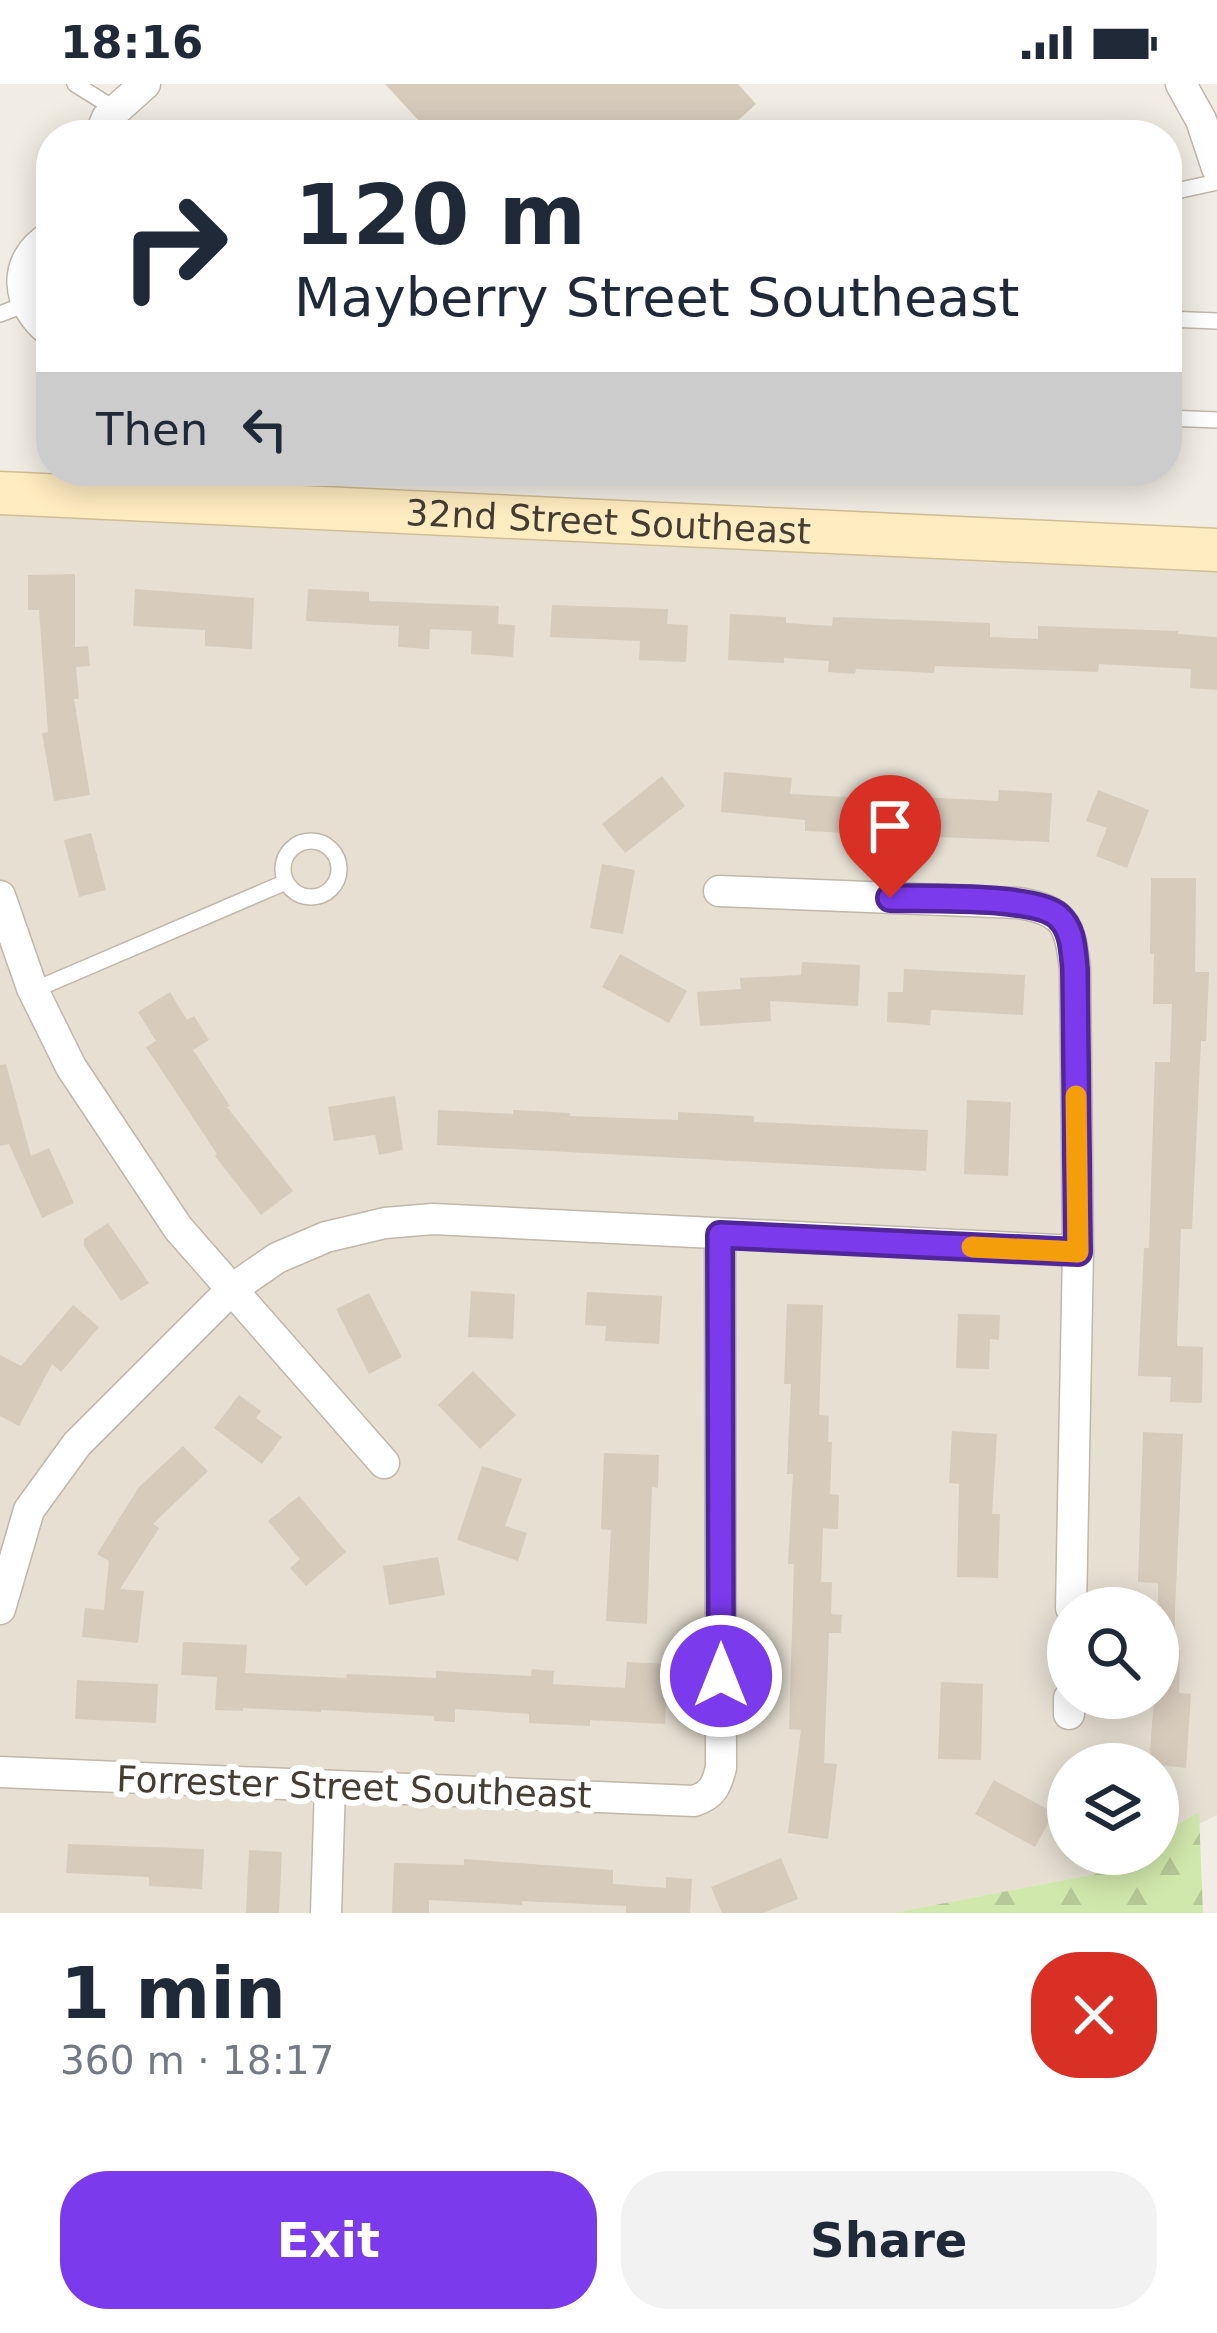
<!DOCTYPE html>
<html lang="en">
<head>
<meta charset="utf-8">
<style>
	body { margin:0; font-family:"DejaVu Sans",sans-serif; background:#f2f2f3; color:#1f2937; height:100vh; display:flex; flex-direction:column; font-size:45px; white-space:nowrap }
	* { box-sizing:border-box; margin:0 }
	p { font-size:39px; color:#747a83 }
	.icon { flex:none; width:66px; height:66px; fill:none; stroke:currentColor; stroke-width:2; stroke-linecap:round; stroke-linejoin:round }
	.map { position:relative; height:1829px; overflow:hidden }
	.details { display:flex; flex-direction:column; background:#fff; flex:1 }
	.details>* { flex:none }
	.top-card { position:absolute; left:36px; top:36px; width:1146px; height:366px; border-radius:48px; box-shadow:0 6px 30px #0003; background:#fff; color:#1f2937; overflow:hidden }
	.controls { position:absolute; left:1047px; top:1503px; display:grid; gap:24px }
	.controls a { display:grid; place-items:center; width:132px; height:132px; border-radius:50%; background:#fff; box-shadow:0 6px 30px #0003; font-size:60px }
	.pin { position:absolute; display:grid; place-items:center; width:102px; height:102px; color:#fff; margin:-123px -51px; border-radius:50% 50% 50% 0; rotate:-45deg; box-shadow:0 0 12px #0007 }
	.pin .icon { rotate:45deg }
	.me { position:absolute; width:132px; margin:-66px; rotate:0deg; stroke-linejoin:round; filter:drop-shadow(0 0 9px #0008) }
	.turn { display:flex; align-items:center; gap:42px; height:252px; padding:0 60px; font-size:54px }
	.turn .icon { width:156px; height:156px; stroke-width:2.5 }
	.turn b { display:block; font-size:84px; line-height:102px }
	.then { display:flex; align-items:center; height:114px; padding:0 60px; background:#0003; gap:24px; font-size:45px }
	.round { display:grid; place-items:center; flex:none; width:126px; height:126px; border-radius:48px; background:#f2f2f3 }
	.headline { display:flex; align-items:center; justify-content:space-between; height:204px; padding:0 60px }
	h1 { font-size:72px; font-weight:700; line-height:90px }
	.primary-button { display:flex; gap:24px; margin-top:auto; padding:24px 60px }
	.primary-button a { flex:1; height:138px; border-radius:48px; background:#7c3aed; color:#fff; font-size:48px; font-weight:700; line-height:138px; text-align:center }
	.primary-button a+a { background:#f2f2f3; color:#1f2937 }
	.status { display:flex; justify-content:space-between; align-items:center; height:84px; padding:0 60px; background:#fff; direction:ltr }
	.status svg { height:33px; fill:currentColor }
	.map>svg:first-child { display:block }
	.residential { fill:#e6dfd2; fill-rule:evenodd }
	.forest { fill:url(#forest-firs) }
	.building { fill:#d7cbbc }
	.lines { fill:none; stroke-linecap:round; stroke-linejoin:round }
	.lane-casing { stroke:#c1b7aa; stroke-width:18 }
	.street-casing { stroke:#c1b7aa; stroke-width:33 }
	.secondary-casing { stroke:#d3be93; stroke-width:45 }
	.lane { stroke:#fff; stroke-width:15 }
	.street { stroke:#fff; stroke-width:30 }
	.secondary { stroke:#ffecc1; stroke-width:42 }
	.route-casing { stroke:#51269a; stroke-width:30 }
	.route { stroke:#7c3aed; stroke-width:21 }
	.slow { stroke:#f59e0b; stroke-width:21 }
	.labels { text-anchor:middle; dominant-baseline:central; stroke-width:12; stroke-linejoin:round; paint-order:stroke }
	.street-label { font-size:36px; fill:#443d34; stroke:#fff }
</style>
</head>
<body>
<div class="status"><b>18:16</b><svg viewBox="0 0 49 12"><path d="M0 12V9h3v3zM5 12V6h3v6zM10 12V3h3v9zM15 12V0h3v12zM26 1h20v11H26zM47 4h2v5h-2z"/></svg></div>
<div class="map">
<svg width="1217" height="1829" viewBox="0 0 1217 1829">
	<defs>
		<pattern id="forest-firs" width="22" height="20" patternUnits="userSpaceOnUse" patternTransform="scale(3)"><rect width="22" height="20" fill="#d1e8ac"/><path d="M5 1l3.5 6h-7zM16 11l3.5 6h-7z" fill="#b5c895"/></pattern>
	</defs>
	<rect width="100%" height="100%" fill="#f2ede4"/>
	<!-- residential -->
	<path class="residential" d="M 0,427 L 1217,486 L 1217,1731 L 1158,1760 L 1158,1680 L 1068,1680 L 1068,1770 L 1138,1770 L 1096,1790 L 893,1829 L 0,1829 ZM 1068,1524 L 1158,1524 L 1158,1614 L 1068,1614 Z"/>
	<!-- forest -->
	<polygon class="forest" points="1199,1728 1203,1829 893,1829 1096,1790 1130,1770 1158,1770 1158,1753"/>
	<!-- building -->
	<g class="building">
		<polygon points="385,0 738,0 756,20 722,51 432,51"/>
		<polygon points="75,490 75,563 88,562 90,582 76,583 79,615 74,615 90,711 54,717 42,649 48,648 39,526 28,526 28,491"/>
		<polygon points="135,505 254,514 252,565 205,562 205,546 133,542"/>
		<polygon points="308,505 369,508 369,517 499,522 498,540 515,541 513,573 471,570 472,547 430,545 429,565 398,563 399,542 306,537"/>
		<polygon points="552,521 668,525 667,540 688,541 686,578 639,576 640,557 550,553"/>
		<polygon points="730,530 786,533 786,539 832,542 833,533 990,539 990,553 1038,555 1038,542 1178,547 1178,550 1217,553 1217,606 1190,604 1191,585 1099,580 1098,588 935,582 934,589 856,585 855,590 828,588 829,577 784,574 784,579 728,576"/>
		<polygon points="724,688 792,694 790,710 902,716 902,712 998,717 999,706 1052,709 1049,758 805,747 805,736 721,728"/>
		<polygon points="662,692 685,722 625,769 602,740"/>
		<polygon points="1098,706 1149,726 1127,784 1096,772 1107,744 1086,737"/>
		<polygon points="91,749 106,806 79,813 64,756"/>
		<polygon points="602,780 635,786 623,850 590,844"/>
		<polygon points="1151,794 1196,794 1195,888 1209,888 1206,957 1201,957 1192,1145 1181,1145 1177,1262 1203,1263 1202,1319 1170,1318 1171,1293 1138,1292 1144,1164 1149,1164 1155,978 1170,978 1172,920 1153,920 1154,870 1150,870"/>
		<polygon points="620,870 687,907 669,939 602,903"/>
		<polygon points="802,878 860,881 858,922 770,917 771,937 700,942 697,908 741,905 740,894 801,891"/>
		<polygon points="904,885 1025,891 1023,931 931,926 930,941 887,938 888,908 903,908"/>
		<polygon points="170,908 187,936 194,932 209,956 193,966 230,1022 227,1023 293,1107 261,1131 215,1072 217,1070 146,963 156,957 138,928"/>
		<polygon points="6,980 31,1072 49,1064 74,1119 42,1134 9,1060 0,1062 0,981"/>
		<polygon points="395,1012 403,1066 379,1071 375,1051 334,1057 328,1023"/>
		<polygon points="967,1016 1011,1018 1008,1092 964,1090"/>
		<polygon points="438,1026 513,1030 513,1026 570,1029 570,1032 678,1036 678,1028 754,1032 754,1038 928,1046 926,1087 437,1061"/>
		<polygon points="108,1139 149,1199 121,1217 84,1162 84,1155"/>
		<polygon points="471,1207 515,1210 513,1255 468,1253"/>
		<polygon points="587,1208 662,1212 659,1260 605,1257 606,1242 585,1241"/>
		<polygon points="369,1209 402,1273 369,1290 336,1225"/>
		<polygon points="787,1220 823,1221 819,1331 829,1332 828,1358 832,1358 830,1410 839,1411 838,1445 823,1444 821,1498 832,1498 831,1530 842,1531 841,1549 829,1549 824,1679 837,1680 828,1755 788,1749 801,1646 789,1645 794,1480 788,1480 793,1390 787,1390 791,1300 784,1300"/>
		<polygon points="73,1221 99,1243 61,1288 52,1280 19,1342 0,1332 0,1271 21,1282"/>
		<polygon points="958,1230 1000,1231 999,1256 990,1255 989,1285 956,1284"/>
		<polygon points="473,1287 516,1331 480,1365 438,1321"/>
		<polygon points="239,1311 261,1327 256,1334 282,1353 262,1380 214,1344"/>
		<polygon points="952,1347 997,1350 992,1430 1000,1430 998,1494 957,1493 959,1400 949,1399"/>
		<polygon points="1143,1348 1183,1350 1175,1526 1175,1566 1180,1566 1179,1609 1191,1610 1186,1684 1149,1680 1154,1614 1158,1614 1158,1499 1138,1498"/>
		<polygon points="183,1362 208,1387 153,1440 159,1444 120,1505 144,1507 138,1559 82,1553 85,1524 104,1526 109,1477 97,1470 139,1403"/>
		<polygon points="604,1369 659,1371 658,1404 652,1403 647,1540 606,1537 611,1446 601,1445"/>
		<polygon points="482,1382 522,1395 505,1442 527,1449 518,1477 457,1456"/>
		<polygon points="299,1412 346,1468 306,1502 290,1484 300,1475 268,1437"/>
		<polygon points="438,1473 445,1511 389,1521 383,1482"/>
		<polygon points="183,1558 247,1561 245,1589 346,1594 347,1590 436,1594 436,1587 531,1592 532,1585 554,1587 553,1600 625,1604 627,1578 668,1580 665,1640 590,1636 590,1642 529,1639 529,1630 455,1625 455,1638 434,1637 434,1632 321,1626 321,1628 243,1624 243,1627 215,1626 217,1593 181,1591"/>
		<polygon points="77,1596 158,1600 156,1639 75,1635"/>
		<polygon points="941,1598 983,1600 981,1676 938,1675"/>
		<polygon points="994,1696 1054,1729 1035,1763 975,1730"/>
		<polygon points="68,1760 204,1765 202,1805 149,1802 149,1793 66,1789"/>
		<polygon points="249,1766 282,1768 279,1829 246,1829"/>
		<polygon points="781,1774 798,1815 763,1829 722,1829 711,1803"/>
		<polygon points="464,1775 613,1786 613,1800 666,1804 666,1793 692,1795 690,1829 626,1829 626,1822 522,1817 522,1821 429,1816 429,1829 392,1829 394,1779 464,1781"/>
	</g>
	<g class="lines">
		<!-- lane casing -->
		<g class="lane-casing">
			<g id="lane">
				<polyline points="75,0 115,25"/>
				<polyline points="1167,109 1217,98"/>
				<polyline points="0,230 26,220"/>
				<polyline points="1167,235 1217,237"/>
				<polyline points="1167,334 1217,336"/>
				<circle cx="311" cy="785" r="28"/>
				<polyline points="34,906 286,798"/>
			</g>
		</g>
		<!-- street casing -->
		<g class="street-casing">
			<g id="street">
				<polyline points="1181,0 1201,36 1217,84"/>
				<polyline points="100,51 107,34 145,0"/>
				<path d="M 51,152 C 10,177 16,222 51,248"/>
				<path d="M 719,807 L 1019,819 C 1065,827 1070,840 1075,885 L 1078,1167 L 1071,1524"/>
				<polyline points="0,812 32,904 71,983 178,1144 384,1379"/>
				<polyline points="0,1525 29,1426 77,1360 232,1205 277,1174 326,1153 385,1139 433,1135 1078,1167"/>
				<polyline points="1069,1630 1069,1614"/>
				<path d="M 0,1688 L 694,1717 C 712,1711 716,1703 721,1684 L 720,1151"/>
				<polyline points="326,1829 330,1702"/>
			</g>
		</g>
		<!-- secondary casing -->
		<g class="secondary-casing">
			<g id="secondary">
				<path id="s1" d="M 0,409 L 1217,466"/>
			</g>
		</g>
		<!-- lane -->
		<use href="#lane" class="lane"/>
		<!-- street -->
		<use href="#street" class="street"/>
		<!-- secondary -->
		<use href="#secondary" class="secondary"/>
	</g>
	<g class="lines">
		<!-- route casing -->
		<g class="route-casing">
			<path id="route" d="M 721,1592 L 720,1151 L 1078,1168 L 1075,885 C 1073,866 1073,845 1058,832 C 1034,811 926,815 890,814"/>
		</g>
		<!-- route -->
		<use href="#route" class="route"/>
		<!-- slow -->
		<polyline class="slow" points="972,1163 1078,1168 1076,1012"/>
	</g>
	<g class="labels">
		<!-- street labels -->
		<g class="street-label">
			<text stroke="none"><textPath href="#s1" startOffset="609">32nd Street Southeast</textPath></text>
			<text transform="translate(354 1703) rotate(2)">Forrester Street Southeast</text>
		</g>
	</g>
</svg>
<div class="controls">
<a><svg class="icon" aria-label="search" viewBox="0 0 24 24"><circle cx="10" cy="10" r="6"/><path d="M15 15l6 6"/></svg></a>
<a><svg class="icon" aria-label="layers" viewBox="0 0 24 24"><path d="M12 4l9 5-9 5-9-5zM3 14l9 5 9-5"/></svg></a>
</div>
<div class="pin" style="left:890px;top:814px;background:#d93025"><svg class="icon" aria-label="arrive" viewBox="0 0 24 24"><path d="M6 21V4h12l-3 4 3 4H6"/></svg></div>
<svg class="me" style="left:721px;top:1592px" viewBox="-20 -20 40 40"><circle r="17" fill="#7c3aed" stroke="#fff" stroke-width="3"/><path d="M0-11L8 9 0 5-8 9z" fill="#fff"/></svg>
<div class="top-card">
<div class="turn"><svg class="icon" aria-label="right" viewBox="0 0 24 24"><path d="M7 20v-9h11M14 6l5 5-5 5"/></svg><div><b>120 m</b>Mayberry Street Southeast</div></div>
<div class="then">Then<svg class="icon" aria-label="left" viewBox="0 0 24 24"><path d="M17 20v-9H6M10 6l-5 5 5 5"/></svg></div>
</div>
</div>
<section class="details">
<div class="headline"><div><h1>1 min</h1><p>360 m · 18:17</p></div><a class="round" style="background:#d93025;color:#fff"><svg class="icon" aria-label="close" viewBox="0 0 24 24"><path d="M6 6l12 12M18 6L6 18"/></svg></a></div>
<div class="primary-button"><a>Exit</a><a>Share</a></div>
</section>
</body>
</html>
